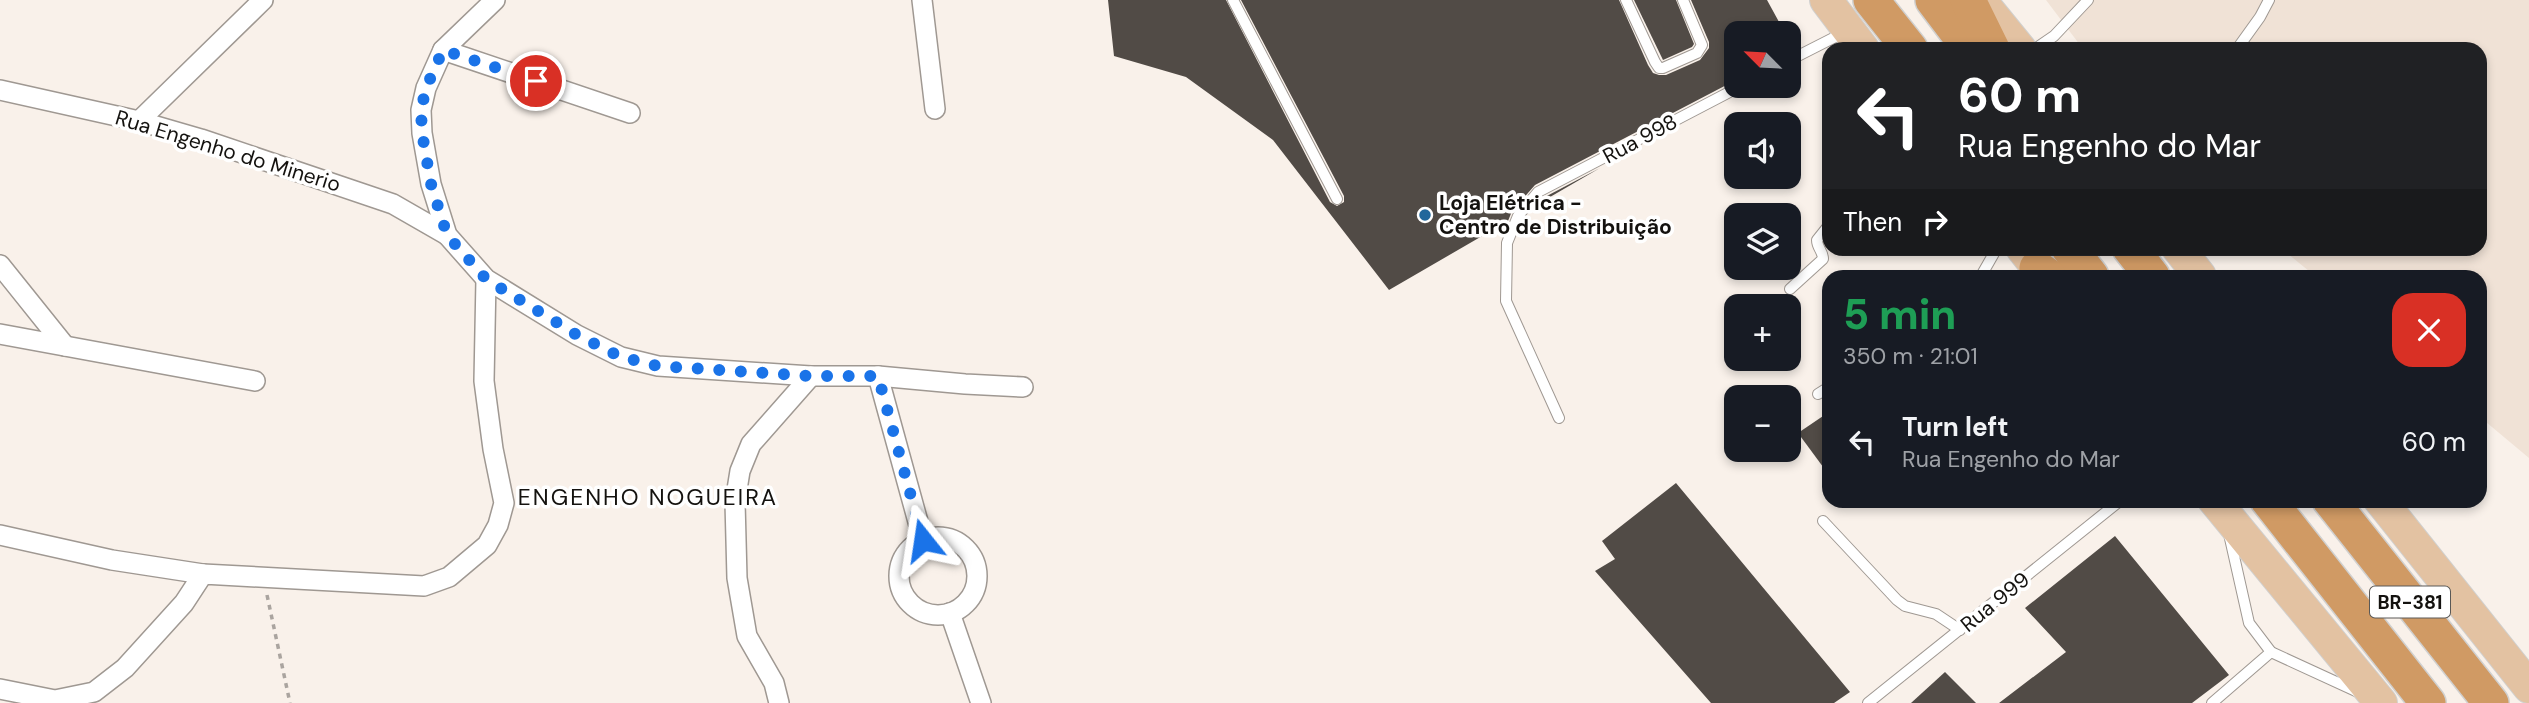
<!DOCTYPE html>
<html lang="en">
<head>
<meta charset="utf-8">
<style>
	body { margin:0; font-family:"DM Sans",sans-serif; background:#242831; color:#f1f3f6; height:100vh; display:flex; flex-direction:column; font-size:26px; white-space:nowrap }
	* { box-sizing:border-box; margin:0 }
	p { font-size:23px; color:#9ea1a6 }
	.icon { flex:none; width:38px; height:38px; fill:none; stroke:currentColor; stroke-width:2; stroke-linecap:round; stroke-linejoin:round }
	.map { position:relative; flex:1; overflow:hidden }
	.details { position:absolute; left:1822px; top:270px; width:665px; height:238px; display:flex; flex-direction:column; background:#171b24; border-radius:21px; box-shadow:0 4px 10px #0003 }
	.details>* { flex:none }
	.guide { position:absolute; left:1822px; top:42px; width:665px; height:214px; border-radius:21px; box-shadow:0 4px 10px #0003; background:#202124; color:#fff; overflow:hidden }
	.needle { width:46px; rotate:294deg }
	.fabs { position:absolute; left:1724px; top:21px; display:grid; gap:14px }
	.fabs a { display:grid; place-items:center; width:77px; height:77px; border-radius:14px; background:#171b24; box-shadow:0 4px 10px #0003; font-size:35px }
	.pin { position:absolute; display:grid; place-items:center; width:60px; height:60px; color:#fff; margin:-30px; border:4px solid #fff; border-radius:50%; box-shadow:0 2px 7px #0007 }
	.me { position:absolute; width:77px; margin:-38px; rotate:345deg; stroke-linejoin:round; filter:drop-shadow(0 0 5px #0008) }
	.turn { display:flex; align-items:center; gap:24px; height:147px; padding:0 21px; font-size:32px }
	.turn .icon { width:91px; height:91px; stroke-width:2.5 }
	.turn b { display:block; font-size:49px; line-height:60px }
	.then { display:flex; align-items:center; height:66px; padding:0 21px; background:#0003; gap:14px; font-size:26px }
	.round { display:grid; place-items:center; flex:none; width:74px; height:74px; border-radius:21px; background:#242831 }
	.overview { display:flex; align-items:center; justify-content:space-between; height:119px; padding:0 21px }
	h1 { font-size:42px; font-weight:800; line-height:52px; color:#1e9e55 }
	ul { padding:0; list-style:none }
	li { display:flex; align-items:center; gap:21px; height:105px; padding:0 21px }
	li div { flex:1 }
	li b { display:block; font-size:26px }
	li em { font-style:normal }
	.map>svg:first-child { display:block }
	.built { fill:#f0e2d6 }
	.building { fill:#514b46 }
	.lines { fill:none; stroke-linecap:round; stroke-linejoin:round }
	.lane-casing { stroke:#9f9892; stroke-width:12 }
	.street-casing { stroke:#9f9892; stroke-width:22 }
	.primary-casing { stroke:#d0d0cf; stroke-width:34 }
	.highway-casing { stroke:#d0d0cf; stroke-width:38 }
	.path { stroke:#aaa49f; stroke-width:3.5; stroke-dasharray:5 5; stroke-linecap:butt }
	.lane { stroke:#fff; stroke-width:10 }
	.street { stroke:#fff; stroke-width:19 }
	.primary { stroke:#e3c2a2; stroke-width:32 }
	.highway { stroke:#d09a64; stroke-width:35 }
	.route { stroke:#1a73e8; stroke-width:12; stroke-dasharray:0 21.6 }
	.poi-dot { fill:#21679b; stroke:#fff; stroke-width:2.5 }
	.labels { text-anchor:middle; dominant-baseline:central; stroke-width:7; stroke-linejoin:round; paint-order:stroke }
	.shield { fill:#fff; stroke:#5a5957; stroke-width:2 }
	.shield-label { font-size:19px; font-weight:bold; fill:#14120f }
	.street-label { font-size:21px; fill:#14120f; stroke:#fff }
	.poi-label { font-size:21px; font-weight:bold; fill:#14120f; stroke:#fff; text-anchor:start }
	.neighbourhood-label { font-size:23px; letter-spacing:2px; fill:#14120f; stroke:#fff }
</style>
</head>
<body>
<div class="map">
<svg width="2529" height="703" viewBox="0 0 2529 703">
	<rect width="100%" height="100%" fill="#f9f1ea"/>
	<!-- built -->
	<polygon class="built" points="2046,0 2529,0 2529,458 2480,417 2480,276 2315,276 2282,249 2480,248 2480,49 2083,49"/>
	<!-- building -->
	<g class="building">
		<polygon points="1108,0 1226,0 1330,202 1337,206 1344,202 1344,196 1241,0 1619,0 1648,65 1653,73 1659,75 1666,75 1700,60 1709,48 1709,42 1691,0 1767,0 1785,33 1736,33 1736,80 1535,185 1512,211 1508,221 1389,290 1273,140 1186,77 1114,56"/>
		<polygon points="1634,0 1676,0 1694,44 1692,47 1663,60"/>
		<polygon points="1600,168 1538,204 1543,198"/>
		<polygon points="1829,412 1829,475 1798,433"/>
		<polygon points="1676,483 1850,692 1834,703 1711,703 1595,571 1615,559 1602,541"/>
		<polygon points="2115,536 2229,675 2192,703 1999,703 2066,652 2025,608"/>
		<polygon points="1945,672 1976,703 1911,703"/>
	</g>
	<g class="lines">
		<!-- lane casing -->
		<g class="lane-casing">
			<g id="lane">
				<polyline points="1233,0 1337,199"/>
				<polyline points="1626,0 1655,62 1659,68 1663,68 1697,53 1702,45 1683,0"/>
				<polyline points="2035,49 2054,36 2088,0"/>
				<polyline points="2237,49 2260,17 2269,0"/>
				<polyline points="1788,61 1845,32"/>
				<polyline points="1981,276 1997,248"/>
				<path d="M 1790,289 L 1823,259 C 1823,251 1817,248 1817,240 L 1829,225"/>
				<polyline points="1818,394 1829,387"/>
				<polyline points="1559,418 1506,301 1507,243 1518,216 1538,192 1741,86"/>
				<polyline points="1823,521 1897,600 1905,606 1936,614 1960,630"/>
				<polyline points="2229,534 2249,623 2271,652 2358,692"/>
				<polyline points="1868,703 2121,500"/>
				<polyline points="2212,703 2271,652"/>
			</g>
		</g>
		<!-- street casing -->
		<g class="street-casing">
			<g id="street">
				<polyline points="495,0 443,50 426,88 421,110 422,133 431,184 447,235 486,279 577,335 621,357 658,366 811,376 878,376 965,384 1023,387"/>
				<polyline points="922,0 935,109"/>
				<polyline points="443,50 630,113"/>
				<polyline points="0,90 139,121 201,139 393,204 447,235"/>
				<polyline points="139,121 263,0"/>
				<polyline points="0,265 65,346"/>
				<polyline points="0,334 255,381"/>
				<polyline points="878,376 923,540"/>
				<polyline points="0,535 112,560 203,574"/>
				<circle cx="938" cy="576" r="39"/>
				<polyline points="950,613 981,703"/>
				<polyline points="0,689 55,700 94,692 125,668 184,603 203,574 424,586 449,577 487,545 498,525 504,503 493,449 484,381 486,279"/>
				<polyline points="779,703 774,683 747,636 737,578 735,502 740,471 751,444 811,376"/>
			</g>
		</g>
		<!-- primary casing -->
		<g class="primary-casing">
			<g id="primary">
				<polyline points="1826,0 1863,49"/>
				<polyline points="1980,0 2020,49"/>
				<polyline points="2022,248 2044,276"/>
				<polyline points="2178,248 2200,276"/>
				<polyline points="2214,500 2381,703"/>
				<polyline points="2380,500 2529,687"/>
			</g>
		</g>
		<!-- highway casing -->
		<g class="highway-casing">
			<g id="highway">
				<polyline points="1871,0 1910,49"/>
				<polyline points="1933,0 1970,49"/>
				<polyline points="1968,0 1992,49"/>
				<polyline points="2069,248 2091,276"/>
				<polyline points="2130,248 2152,276"/>
				<polyline points="2037,268 2048,276"/>
				<polyline points="2268,500 2428,703"/>
				<polyline points="2330,500 2491,703"/>
			</g>
		</g>
		<!-- path -->
		<polyline class="path" points="267,595 290,703"/>
		<!-- lane -->
		<use href="#lane" class="lane"/>
		<!-- street -->
		<use href="#street" class="street"/>
		<!-- primary -->
		<use href="#primary" class="primary"/>
		<!-- highway -->
		<use href="#highway" class="highway"/>
	</g>
	<g class="lines">
		<!-- route -->
		<polyline class="route" points="536,81 443,50 426,88 421,110 422,133 431,184 447,235 486,279 577,335 621,357 658,366 811,376 878,376 923,540"/>
	</g>
	<!-- markers -->
	<circle class="poi-dot" cx="1425" cy="215" r="7"/>
	<g class="labels">
		<!-- shield labels -->
		<rect class="shield" x="2370" y="586.5" width="80" height="31" rx="5"/>
		<g class="shield-label">
			<text x="2410" y="602">BR-381</text>
		</g>
		<!-- street labels -->
		<g class="street-label">
			<text transform="translate(1640 139) rotate(-28)">Rua 998</text>
			<text transform="translate(228 151) rotate(17)">Rua Engenho do Minerio</text>
			<text transform="translate(1995 602) rotate(-39)">Rua 999</text>
		</g>
		<!-- poi labels -->
		<g class="poi-label">
			<text x="1439" y="203">Loja Elétrica -<tspan x="1439" dy="24">Centro de Distribuição</tspan></text>
		</g>
		<!-- neighbourhood labels -->
		<g class="neighbourhood-label">
			<text x="648" y="497">ENGENHO NOGUEIRA</text>
		</g>
	</g>
</svg>
<div class="fabs">
<a><svg class="needle" viewBox="-14 -14 28 28"><path d="M0-13l5 13h-10z" fill="#e53935"/><path d="M0 13l5-13h-10z" fill="#9ea1a6"/></svg></a>
<a><svg class="icon" aria-label="sound" viewBox="0 0 24 24"><path d="M4 9h4l5-4v14l-5-4H4zM17 9q2 3 0 6"/></svg></a>
<a><svg class="icon" aria-label="layers" viewBox="0 0 24 24"><path d="M12 4l9 5-9 5-9-5zM3 14l9 5 9-5"/></svg></a>
<a>+</a>
<a>−</a>
</div>
<div class="pin" style="left:536px;top:81px;background:#d93025"><svg class="icon" aria-label="arrive" viewBox="0 0 24 24"><path d="M6 21V4h12l-3 4 3 4H6"/></svg></div>
<svg class="me" style="left:923px;top:540px" viewBox="-20 -20 40 40"><path d="M0-17L14 15 0 8-14 15z" fill="#1a73e8" stroke="#fff" stroke-width="4"/></svg>
<div class="guide">
<div class="turn"><svg class="icon" aria-label="left" viewBox="0 0 24 24"><path d="M17 20v-9H6M10 6l-5 5 5 5"/></svg><div><b>60 m</b>Rua Engenho do Mar</div></div>
<div class="then">Then<svg class="icon" aria-label="right" viewBox="0 0 24 24"><path d="M7 20v-9h11M14 6l5 5-5 5"/></svg></div>
</div>
<section class="details">
<div class="overview"><div><h1>5 min</h1><p>350 m · 21:01</p></div><a class="round" style="background:#d93025;color:#fff"><svg class="icon" aria-label="close" viewBox="0 0 24 24"><path d="M6 6l12 12M18 6L6 18"/></svg></a></div>
<ul>
<li><svg class="icon" aria-label="left" viewBox="0 0 24 24"><path d="M17 20v-9H6M10 6l-5 5 5 5"/></svg><div><b>Turn left</b><p>Rua Engenho do Mar</p></div><em>60 m</em></li>
</ul>
</section>
</div>
</body>
</html>
